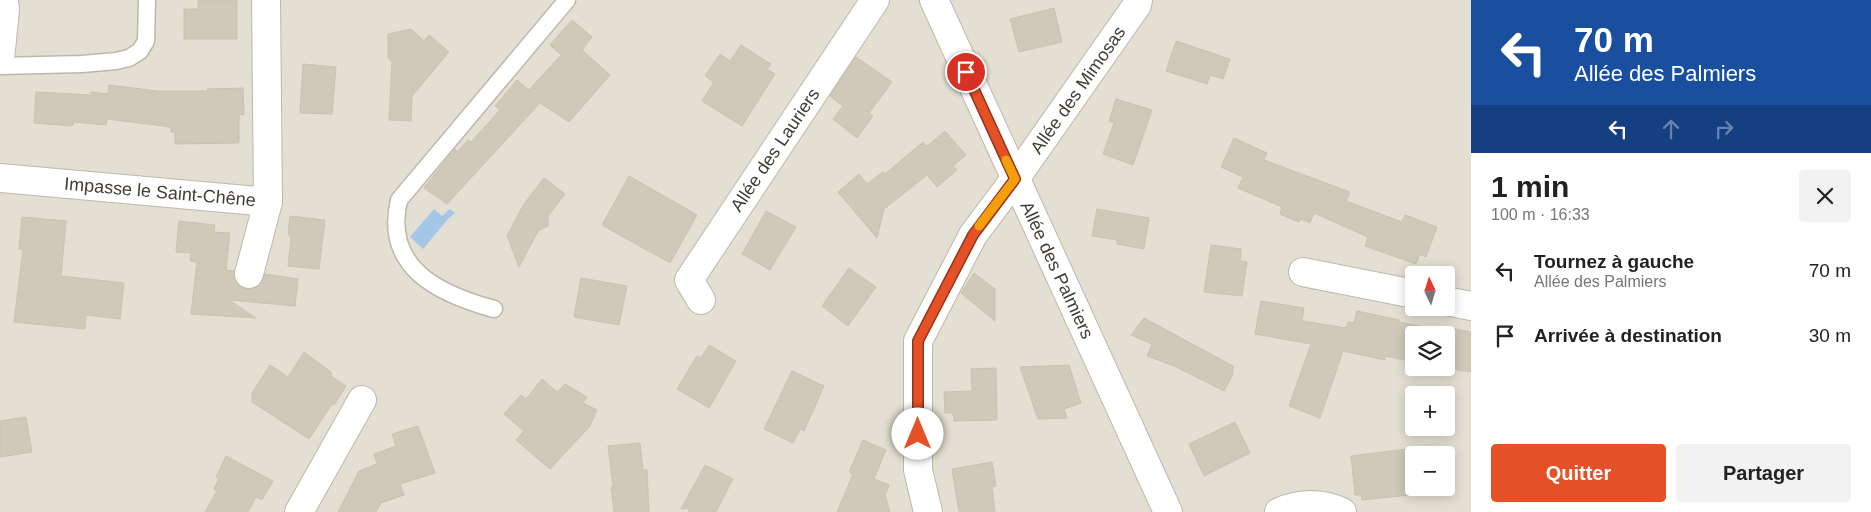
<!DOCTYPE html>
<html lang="fr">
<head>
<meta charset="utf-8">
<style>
	body { margin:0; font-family:Arial,sans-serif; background:#f2f2f2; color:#222; height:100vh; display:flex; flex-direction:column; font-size:19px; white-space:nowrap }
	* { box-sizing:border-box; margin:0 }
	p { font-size:16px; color:#767676 }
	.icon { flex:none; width:28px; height:28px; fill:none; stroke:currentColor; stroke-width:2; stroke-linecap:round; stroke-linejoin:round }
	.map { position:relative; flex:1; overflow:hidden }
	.drawer { display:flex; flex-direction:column; background:#fff; width:400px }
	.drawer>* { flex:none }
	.top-card { background:#1a4fa0; color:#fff; overflow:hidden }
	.needle { width:32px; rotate:356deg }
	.buttons { position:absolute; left:1405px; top:266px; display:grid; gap:10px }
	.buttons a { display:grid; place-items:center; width:50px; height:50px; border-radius:5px; background:#fff; box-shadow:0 2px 12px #0003; font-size:25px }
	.pin { position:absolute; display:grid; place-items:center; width:42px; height:42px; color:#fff; margin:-21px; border:2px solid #fff; border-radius:50%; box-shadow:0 1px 5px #0007 }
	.me { position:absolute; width:55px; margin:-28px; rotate:0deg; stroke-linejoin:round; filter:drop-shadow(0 0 4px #0008) }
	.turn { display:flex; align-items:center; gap:18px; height:105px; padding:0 20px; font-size:22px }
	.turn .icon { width:65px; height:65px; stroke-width:2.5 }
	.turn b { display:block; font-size:35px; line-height:42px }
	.lanes { display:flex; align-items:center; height:48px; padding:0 20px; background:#0003; justify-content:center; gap:25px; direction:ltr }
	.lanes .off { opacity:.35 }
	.round { display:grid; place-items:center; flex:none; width:52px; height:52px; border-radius:5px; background:#f2f2f2 }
	.overview { display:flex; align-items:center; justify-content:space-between; height:85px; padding:0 20px }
	h1 { font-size:30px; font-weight:800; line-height:38px }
	.cta { display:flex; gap:10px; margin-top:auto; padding:10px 20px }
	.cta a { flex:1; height:58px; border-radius:5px; background:#e55126; color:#fff; font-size:20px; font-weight:800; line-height:58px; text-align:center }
	.cta a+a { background:#f2f2f2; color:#222 }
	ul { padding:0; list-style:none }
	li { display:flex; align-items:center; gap:15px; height:65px; padding:0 20px }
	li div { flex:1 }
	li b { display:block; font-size:19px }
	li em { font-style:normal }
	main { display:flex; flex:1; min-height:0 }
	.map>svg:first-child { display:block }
	.residential { fill:#e3dfd2; fill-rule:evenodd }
	.water { fill:#a4c7e8 }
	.building { fill:#d0c9ba; stroke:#cac2ae }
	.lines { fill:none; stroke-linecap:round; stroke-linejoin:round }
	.lane-casing { stroke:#bdb8aa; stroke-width:19 }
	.street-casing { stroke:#bdb8aa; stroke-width:30 }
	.lane { stroke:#fff; stroke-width:16 }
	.street { stroke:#fff; stroke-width:28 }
	.route-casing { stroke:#953519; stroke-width:12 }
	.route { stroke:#e55126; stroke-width:9 }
	.slow { stroke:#f59e0b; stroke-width:9 }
	.labels { text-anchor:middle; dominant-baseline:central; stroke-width:5; stroke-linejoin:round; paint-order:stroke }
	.street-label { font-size:18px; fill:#413d34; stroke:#fff }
</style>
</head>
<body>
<main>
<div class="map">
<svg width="1471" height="512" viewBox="0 0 1471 512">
	<rect width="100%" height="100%" fill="#f0ede4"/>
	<!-- residential -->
	<path class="residential" d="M 0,0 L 1471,0 L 1471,512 L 0,512 ZM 1414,275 L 1446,275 L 1446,308 L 1414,308 ZM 1414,335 L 1446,335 L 1446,368 L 1414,368 ZM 1414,395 L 1446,395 L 1446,428 L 1414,428 ZM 1414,455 L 1446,455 L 1446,488 L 1414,488 Z"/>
	<!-- water -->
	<polygon class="water" points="434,209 442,216 450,209 455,213 448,219 423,249 410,237"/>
	<!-- building -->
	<g class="building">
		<polygon points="198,0 237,0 237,39 184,39 184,9 198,9"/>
		<polygon points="1054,8 1062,42 1019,52 1010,19"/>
		<polygon points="572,20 592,37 582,50 610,75 569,122 540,103 447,204 424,188 455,149 457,152 468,140 471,142 500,110 495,106 517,80 529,90 561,55 550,45"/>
		<polygon points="411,29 424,41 429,35 449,52 412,96 411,121 389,120 392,62 388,58 388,34"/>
		<polygon points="1176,41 1230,59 1223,79 1210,75 1207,84 1166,71"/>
		<polygon points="741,45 771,64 767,69 775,74 742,126 702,101 714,82 705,76 720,54 730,61"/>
		<polygon points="856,57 892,82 869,113 873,116 857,138 833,119 843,106 830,96"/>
		<polygon points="303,64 336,67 332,114 300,113"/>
		<polygon points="109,85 157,91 207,91 207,89 243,88 244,115 239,114 239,143 175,144 175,132 171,132 171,127 107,119 106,125 74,122 72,126 34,123 36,92 91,95 91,92 108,94"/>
		<polygon points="1116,99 1152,110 1133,165 1103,154 1114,123 1109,121"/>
		<polygon points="945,131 966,155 953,166 957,170 937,187 927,175 884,209 877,238 838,192 859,174 867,184 883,172 885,174 923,142 927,146"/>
		<polygon points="1234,138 1267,153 1264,160 1350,192 1346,201 1402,222 1405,215 1437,227 1426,257 1420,254 1416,264 1365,246 1368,237 1314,213 1310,223 1301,219 1299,222 1280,214 1282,207 1238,188 1243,177 1221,167"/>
		<polygon points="629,176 697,215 670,263 602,225"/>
		<polygon points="544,178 565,194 548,216 548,226 538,231 519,267 507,236 524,204"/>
		<polygon points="1097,209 1149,218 1144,249 1117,244 1117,240 1092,236"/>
		<polygon points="766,211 796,227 770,270 742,254"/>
		<polygon points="290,216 325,220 319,269 288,266 291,238 288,233"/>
		<polygon points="22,217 66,221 61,276 124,283 120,319 86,315 85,329 14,322 23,249 19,249"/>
		<polygon points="179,221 215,225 214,232 230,233 226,270 234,271 234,279 238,285 245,289 253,289 260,285 265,274 298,279 295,306 229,300 256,318 191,314 197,262 190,261 191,253 176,252"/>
		<polygon points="1211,245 1241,249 1240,261 1247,262 1242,296 1204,292"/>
		<polygon points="849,268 876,287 848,326 822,306"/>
		<polygon points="974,273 995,289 995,321 961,293"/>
		<polygon points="581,278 627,286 619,325 574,317"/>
		<polygon points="1261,301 1304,308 1302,321 1346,328 1348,322 1354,323 1357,311 1399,320 1399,322 1445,332 1446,327 1471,332 1471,372 1446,368 1446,335 1414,335 1414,362 1385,356 1385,360 1343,351 1320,418 1289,406 1311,344 1255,334"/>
		<polygon points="1144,318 1233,366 1233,374 1224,391 1174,366 1147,356 1152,344 1131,335"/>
		<polygon points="709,345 736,361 709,408 677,389 697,356 701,358"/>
		<polygon points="304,352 331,372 332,377 346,386 334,405 332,404 309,439 252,402 252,393 270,365 288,377"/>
		<polygon points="1069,365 1081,403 1064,409 1067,418 1038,419 1020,367"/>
		<polygon points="996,368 997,420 954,421 953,413 945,413 944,392 972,391 971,369"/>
		<polygon points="792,371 824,386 804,431 800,429 793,443 764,429"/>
		<polygon points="542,379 557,392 565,384 587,397 583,403 597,410 590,426 550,469 516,440 524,431 504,414 521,395 526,399"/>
		<polygon points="26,417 32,452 0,457 0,421"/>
		<polygon points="1235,422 1250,453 1204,476 1189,444"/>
		<polygon points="418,426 435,473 400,484 404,495 381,503 376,512 338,512 359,471 377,464 374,454 396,446 392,434"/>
		<polygon points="863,440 886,450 874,479 889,485 885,495 890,512 837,512 853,474 849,472"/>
		<polygon points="640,443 643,470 647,470 649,512 614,512 611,487 613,487 608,446"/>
		<polygon points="1432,446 1433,455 1414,455 1414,488 1437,488 1438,492 1362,500 1361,495 1355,495 1351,456"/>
		<polygon points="226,456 273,481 262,500 256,497 248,512 205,512 217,491 214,489 219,478 216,477"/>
		<polygon points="992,462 996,486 992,487 995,512 959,512 952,469"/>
		<polygon points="705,465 733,479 716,512 688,512 690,508 681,509"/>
	</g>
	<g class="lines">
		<!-- lane casing -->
		<g class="lane-casing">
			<g id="lane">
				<polyline points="0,66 82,64 116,61 129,58 140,51 146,41 147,0"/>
				<path d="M 494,309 C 439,294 383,268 399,200 L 567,0"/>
			</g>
		</g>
		<!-- street casing -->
		<g class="street-casing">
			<g id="street">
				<polyline points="934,0 1168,512"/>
				<polyline points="0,59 5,10 4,0"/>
				<polyline points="0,178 268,202 266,0"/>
				<polyline points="1303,272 1414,294"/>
				<polyline points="249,274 268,202"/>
				<polyline points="701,300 689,280 875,0"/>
				<polyline points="1446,301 1471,306"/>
				<polyline points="299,512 362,400"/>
				<polyline points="928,512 918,470 918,341 973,235 1015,179 1137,5 1138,0"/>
				<path d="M 1279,512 C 1300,503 1320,502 1342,512"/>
			</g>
		</g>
		<!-- lane -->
		<use href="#lane" class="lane"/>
		<!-- street -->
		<use href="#street" class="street"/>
	</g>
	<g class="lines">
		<!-- route casing -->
		<g class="route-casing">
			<polyline id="route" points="918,434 918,341 973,235 1015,179 966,72"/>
		</g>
		<!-- route -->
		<use href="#route" class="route"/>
		<!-- slow -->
		<polyline class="slow" points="979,226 1015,179 1006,160"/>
	</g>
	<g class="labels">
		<!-- street labels -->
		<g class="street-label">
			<text transform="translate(1078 90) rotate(-55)">Allée des Mimosas</text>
			<text transform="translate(775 150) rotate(-56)">Allée des Lauriers</text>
			<text transform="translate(160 192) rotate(5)">Impasse le Saint-Chêne</text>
			<text transform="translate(1057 270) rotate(65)">Allée des Palmiers</text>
		</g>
	</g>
</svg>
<div class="buttons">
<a><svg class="needle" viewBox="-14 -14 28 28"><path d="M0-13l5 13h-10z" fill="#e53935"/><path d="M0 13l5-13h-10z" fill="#767676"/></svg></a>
<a><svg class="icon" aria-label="layers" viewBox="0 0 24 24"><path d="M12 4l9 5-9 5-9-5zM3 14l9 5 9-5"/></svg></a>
<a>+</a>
<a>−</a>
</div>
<div class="pin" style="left:966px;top:72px;background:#d93025"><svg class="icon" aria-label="arrive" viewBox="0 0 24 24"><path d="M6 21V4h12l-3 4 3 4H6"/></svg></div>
<svg class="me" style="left:918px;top:434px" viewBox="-20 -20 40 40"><circle r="19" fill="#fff"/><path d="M0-13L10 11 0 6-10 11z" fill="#e55126"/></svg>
</div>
<section class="drawer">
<div class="top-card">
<div class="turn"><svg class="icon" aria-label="left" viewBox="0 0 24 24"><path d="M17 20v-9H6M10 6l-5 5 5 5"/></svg><div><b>70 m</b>Allée des Palmiers</div></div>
<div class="lanes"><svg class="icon" aria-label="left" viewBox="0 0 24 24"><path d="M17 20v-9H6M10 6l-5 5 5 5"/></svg><svg class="icon off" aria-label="ahead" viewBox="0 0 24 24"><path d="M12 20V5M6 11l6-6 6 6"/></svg><svg class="icon off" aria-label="right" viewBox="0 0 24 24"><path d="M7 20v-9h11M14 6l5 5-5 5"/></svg></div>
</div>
<div class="overview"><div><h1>1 min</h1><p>100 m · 16:33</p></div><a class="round"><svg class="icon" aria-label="close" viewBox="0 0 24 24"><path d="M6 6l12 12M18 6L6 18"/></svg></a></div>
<ul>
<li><svg class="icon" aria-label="left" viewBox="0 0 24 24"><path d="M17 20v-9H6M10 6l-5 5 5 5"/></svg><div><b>Tournez à gauche</b><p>Allée des Palmiers</p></div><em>70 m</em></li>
<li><svg class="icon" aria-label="arrive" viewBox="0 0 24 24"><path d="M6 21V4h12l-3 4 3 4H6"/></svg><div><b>Arrivée à destination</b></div><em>30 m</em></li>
</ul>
<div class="cta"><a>Quitter</a><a>Partager</a></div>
</section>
</main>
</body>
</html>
